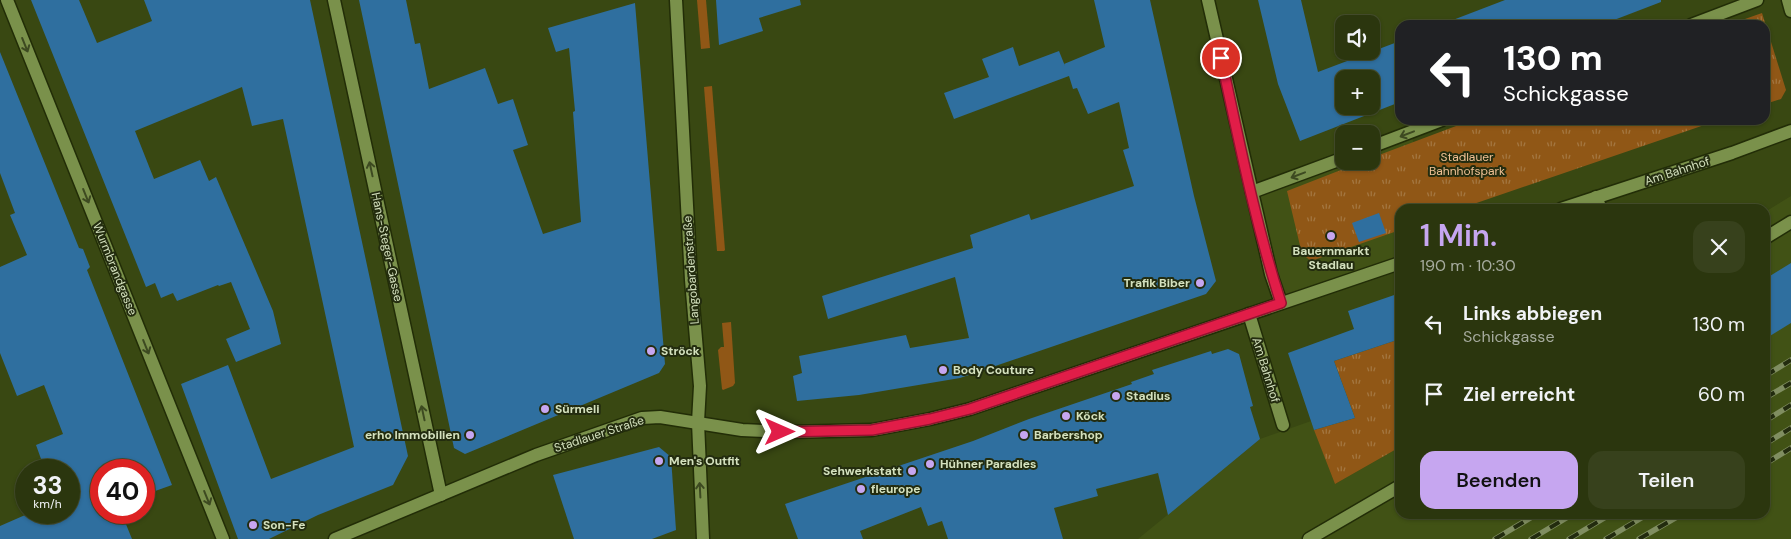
<!DOCTYPE html>
<html lang="de">
<head>
<meta charset="utf-8">
<style>
	body { margin:0; font-family:"DM Sans",sans-serif; background:#37411c; color:#f1f3f6; height:100vh; display:flex; flex-direction:column; font-size:19px; white-space:nowrap }
	* { box-sizing:border-box; margin:0 }
	p { font-size:16px; color:#a6ab9e }
	.icon { flex:none; width:28px; height:28px; fill:none; stroke:currentColor; stroke-width:2; stroke-linecap:round; stroke-linejoin:round }
	.map { position:relative; flex:1; overflow:hidden }
	.side { position:absolute; left:1395px; top:204px; width:375px; height:315px; display:flex; flex-direction:column; background:#2b360e; border-radius:15px; box-shadow:0 1px 4px #0004,0 0 0 1px #47502e }
	.side>* { flex:none }
	.hud { position:absolute; left:1395px; top:20px; width:375px; height:105px; border-radius:15px; box-shadow:0 1px 4px #0004,0 0 0 1px #47502e; background:#202124; color:#fff; overflow:hidden }
	.controls { position:absolute; left:1335px; top:15px; display:grid; gap:10px }
	.controls a { display:grid; place-items:center; width:45px; height:45px; border-radius:10px; background:#2b360e; box-shadow:0 1px 4px #0004,0 0 0 1px #47502e; font-size:25px }
	.speed { position:absolute; left:15px; top:459px; display:flex; gap:10px; font-size:25px; font-weight:700; text-align:center }
	.speed>* { display:grid; place-content:center; width:65px; height:65px; border-radius:50%; background:#2b360e; box-shadow:0 1px 4px #0004,0 0 0 1px #47502e; line-height:1 }
	.speed small { font-size:12px; font-weight:400 }
	.speed .limit { border:8px solid #d22; background:#fff; color:#111 }
	.pin { position:absolute; display:grid; place-items:center; width:42px; height:42px; color:#fff; margin:-21px; border:2px solid #fff; border-radius:50%; box-shadow:0 1px 5px #0007 }
	.me { position:absolute; width:55px; margin:-28px; rotate:90deg; stroke-linejoin:round; filter:drop-shadow(0 0 4px #0008) }
	.turn { display:flex; align-items:center; gap:18px; height:105px; padding:0 25px; font-size:22px }
	.turn .icon { width:65px; height:65px; stroke-width:2.5 }
	.turn b { display:block; font-size:35px; line-height:42px }
	.round { display:grid; place-items:center; flex:none; width:52px; height:52px; border-radius:15px; background:#37411c }
	.overview { display:flex; align-items:center; justify-content:space-between; height:85px; padding:0 25px }
	h1 { font-size:30px; font-weight:600; line-height:38px; color:#c6a6f0 }
	.action { display:flex; gap:10px; margin-top:auto; padding:10px 25px }
	.action a { flex:1; height:58px; border-radius:15px; background:#c6a6f0; color:#111; font-size:20px; font-weight:600; line-height:58px; text-align:center }
	.action a+a { background:#37411c; color:#f1f3f6 }
	ul { padding:0; list-style:none }
	li { display:flex; align-items:center; gap:15px; height:70px; padding:0 25px }
	li div { flex:1 }
	li b { display:block; font-size:19px }
	li em { font-style:normal }
	.map>svg:first-child { display:block }
	.built { fill:#415215 }
	.green { fill:#905716 }
	.park { fill:url(#park-tufts) }
	.building { fill:#2f6f9f; fill-rule:evenodd }
	.lines { fill:none; stroke-linecap:round; stroke-linejoin:round }
	.lane-casing { stroke:#222d07; stroke-width:15 }
	.street-casing { stroke:#222d07; stroke-width:15 }
	.secondary-casing { stroke:#222d07; stroke-width:15 }
	.lane { stroke:#7a914b; stroke-width:12 }
	.street { stroke:#7a914b; stroke-width:12 }
	.secondary { stroke:#7a914b; stroke-width:12 }
	.rail-casing { stroke:#808e61; stroke-width:5.5 }
	.rail { stroke:#232c0f; stroke-width:4; stroke-dasharray:11; stroke-linecap:butt }
	.oneway { stroke:#3d4a21 }
	.route-casing { stroke:#92132f; stroke-width:12 }
	.route { stroke:#e11d48; stroke-width:9 }
	.poi-dot { fill:#c6a6f0; stroke:#232c0f; stroke-width:2 }
	.labels { text-anchor:middle; dominant-baseline:central; stroke-width:4; stroke-linejoin:round; paint-order:stroke }
	.park-label { font-size:12px; fill:#f0c195; stroke:#232c0f }
	.street-label { font-size:12px; fill:#d4e1be; stroke:#232c0f }
	.poi-label { font-size:12px; font-weight:bold; fill:#d4e1be; stroke:#232c0f; text-anchor:start }
</style>
</head>
<body>
<div class="map">
<svg width="1791" height="539" viewBox="0 0 1791 539">
	<defs>
		<pattern id="park-tufts" width="24" height="20" patternUnits="userSpaceOnUse" patternTransform="scale(1.25)"><rect width="24" height="20" fill="#905716"/><path d="M3 7l-1-3M5 7V3M7 7l1-3M15 17l-1-3M17 17v-4M19 17l1-3" fill="none" stroke="#a47741"/></pattern>
	</defs>
	<rect width="100%" height="100%" fill="#394812"/>
	<!-- built -->
	<g class="built">
		<polygon points="1410,133 1439,209 1400,209 1400,263 1281,303 1252,192 1344,161 1371,161 1371,147"/>
		<polygon points="1791,196 1791,539 1138,539 1260,439 1311,421 1335,484 1400,447 1400,514 1765,514 1765,212"/>
	</g>
	<!-- green -->
	<g class="green">
		<polygon points="697,0 706,0 710,48 701,49"/>
		<polygon points="712,86 725,250 724,251 717,251 704,87"/>
		<polygon points="731,322 735,383 733,386 723,390 722,389 718,350 721,347 724,347 722,323"/>
	</g>
	<!-- park -->
	<g class="park">
		<polygon points="1762,13 1786,90 1781,99 1765,104 1765,25 1728,25"/>
		<polygon points="1472,120 1719,120 1459,209 1400,209 1400,230 1311,261 1302,254 1287,191 1364,161 1371,161 1371,158"/>
		<polygon points="1400,339 1400,447 1335,484 1314,430 1355,418 1334,361"/>
	</g>
	<!-- building -->
	<g class="building">
		<polygon points="31,0 79,0 97,43 152,21 144,0 310,0 408,456 393,485 318,515 269,539 238,539 181,384 228,365 271,479 354,447 283,119 252,126 242,87 135,131 154,179 200,160 209,181 216,177 273,311 281,344 236,362 226,339 250,329 231,282 219,286 218,285 177,301 173,293 161,298 155,283 146,287"/>
		<polygon points="359,0 406,0 415,44 420,43 429,89 485,68 498,104 513,99 528,145 513,150 543,234 581,222 573,112 575,111 569,48 556,52 548,28 635,3 665,364 659,373 465,454 454,448"/>
		<polygon points="716,0 800,0 801,5 759,18 763,31 719,45"/>
		<polygon points="1094,0 1150,0 1194,196 1216,281 1206,294 960,378 859,395 797,401 793,376 802,373 799,356 906,335 910,348 969,338 955,277 828,319 822,296 973,248 970,235 1029,214 1031,220 1134,186 1123,150 1129,148 1119,102 1088,114 1077,88 1073,89 1069,76 954,119 944,93 989,77 982,59 1013,47 1019,66 1059,51 1065,66 1064,64 1105,47"/>
		<path d="M 1258,0 L 1301,0 L 1318,72 L 1400,41 L 1400,102 L 1300,141 L 1278,84 ZM 1344,79 L 1371,79 L 1371,106 L 1344,106 Z"/>
		<polygon points="1505,0 1661,0 1661,2 1601,25 1445,25 1445,23"/>
		<polygon points="0,52 79,248 83,249 90,267 87,270 172,485 144,495 144,470 101,470 101,512 121,512 132,539 0,539 0,526 32,512 69,512 69,470 45,470 36,445 63,434 44,385 17,396 0,353 0,267 27,255 10,215 15,213 0,173"/>
		<polygon points="1379,213 1386,233 1359,242 1352,223"/>
		<polygon points="1791,263 1791,323 1765,339 1765,279"/>
		<polygon points="1400,293 1400,339 1334,361 1355,418 1314,430 1288,353 1354,329 1348,311"/>
		<polygon points="1228,349 1239,354 1253,406 1250,407 1260,439 1168,515 1158,473 1096,489 1098,496 1054,508 1063,539 948,539 942,521 928,526 921,507 860,531 863,539 798,539 785,504 973,441 1029,419 1132,384 1131,382 1154,374 1152,370 1211,351 1212,354"/>
		<polygon points="659,447 671,457 676,530 652,539 574,539 553,475"/>
	</g>
	<g class="lines">
		<!-- lane casing -->
		<g class="lane-casing">
			<g id="lane">
				<polyline points="1596,197 1601,209"/>
				<polyline points="1765,238 1791,222"/>
				<polyline points="1309,539 1400,486"/>
			</g>
		</g>
		<!-- street casing -->
		<g class="street-casing">
			<g id="street">
				<polyline points="7,0 223,539"/>
				<polyline points="334,0 441,495"/>
				<polyline points="1208,0 1252,192 1271,274 1281,303"/>
				<polyline points="1788,0 1791,11"/>
				<polyline points="1691,25 1757,0"/>
				<polyline points="1371,147 1442,120"/>
				<polyline points="1252,192 1344,158"/>
				<polyline points="1249,314 1283,425"/>
				<polyline points="698,422 703,539"/>
			</g>
		</g>
		<!-- secondary casing -->
		<g class="secondary-casing">
			<g id="secondary">
				<polyline points="676,0 691,280 700,386 698,422"/>
				<polyline points="1561,209 1732,153 1791,131"/>
				<polyline points="335,539 536,455 642,418 660,417 742,430 788,432 872,430 930,419 970,409 1400,263"/>
			</g>
		</g>
		<!-- lane -->
		<use href="#lane" class="lane"/>
		<!-- street -->
		<use href="#street" class="street"/>
		<!-- secondary -->
		<use href="#secondary" class="secondary"/>
		<!-- rail casing -->
		<g class="rail-casing">
			<g id="rail">
				<polyline points="1765,376 1791,360"/>
				<polyline points="1765,398 1791,383"/>
				<polyline points="1765,421 1791,405"/>
				<polyline points="1765,444 1791,428"/>
				<polyline points="1765,464 1791,448"/>
				<polyline points="1495,539 1537,514"/>
				<polyline points="1531,539 1573,514"/>
				<polyline points="1569,539 1611,514"/>
				<polyline points="1606,539 1648,514"/>
				<polyline points="1639,539 1682,514"/>
			</g>
		</g>
		<!-- rail -->
		<use href="#rail" class="rail"/>
	</g>
	<!-- one-way arrows -->
	<defs><path id="oneway-shaft" d="M-6 0H5M1.5-3L5.5 0L1.5 3" fill="none" stroke-width="1.6" stroke-linecap="round" stroke-linejoin="round" transform="scale(1.25)"/></defs>
	<g class="oneway">
		<use href="#oneway-shaft" transform="translate(25 45) rotate(68)"/>
		<use href="#oneway-shaft" transform="translate(1407 134) rotate(159)"/>
		<use href="#oneway-shaft" transform="translate(371 169) rotate(-102)"/>
		<use href="#oneway-shaft" transform="translate(1298 175) rotate(159)"/>
		<use href="#oneway-shaft" transform="translate(86 196) rotate(68)"/>
		<use href="#oneway-shaft" transform="translate(146 347) rotate(68)"/>
		<use href="#oneway-shaft" transform="translate(423 413) rotate(-102)"/>
		<use href="#oneway-shaft" transform="translate(700 490) rotate(-93)"/>
		<use href="#oneway-shaft" transform="translate(207 498) rotate(68)"/>
	</g>
	<g class="lines">
		<!-- route casing -->
		<g class="route-casing">
			<path id="route" d="M 780,432 L 872,430 L 930,419 L 970,409 L 1281,303 C 1255,223 1239,140 1221,58"/>
		</g>
		<!-- route -->
		<use href="#route" class="route"/>
	</g>
	<!-- markers -->
	<g class="poi-dot">
		<circle cx="1331" cy="236" r="5"/>
		<circle cx="1200" cy="283" r="5"/>
		<circle cx="651" cy="351" r="5"/>
		<circle cx="943" cy="370" r="5"/>
		<circle cx="1116" cy="396" r="5"/>
		<circle cx="545" cy="409" r="5"/>
		<circle cx="1066" cy="416" r="5"/>
		<circle cx="470" cy="435" r="5"/>
		<circle cx="1024" cy="435" r="5"/>
		<circle cx="659" cy="461" r="5"/>
		<circle cx="930" cy="464" r="5"/>
		<circle cx="912" cy="471" r="5"/>
		<circle cx="861" cy="489" r="5"/>
		<circle cx="253" cy="525" r="5"/>
	</g>
	<g class="labels">
		<!-- park labels -->
		<g class="park-label">
			<text x="1467" y="157">Stadlauer<tspan x="1467" dy="14">Bahnhofspark</tspan></text>
		</g>
		<!-- street labels -->
		<g class="street-label">
			<text transform="translate(1677 171) rotate(-18)">Am Bahnhof</text>
			<text transform="translate(387 247) rotate(78)">Hans-Steger-Gasse</text>
			<text transform="translate(115 269) rotate(68)">Wurmbrandgasse</text>
			<text transform="translate(691 270) rotate(-94)">Langobardenstraße</text>
			<text transform="translate(1266 370) rotate(73)">Am Bahnhof</text>
			<text transform="translate(599 434) rotate(-18)">Stadlauer Straße</text>
		</g>
		<!-- poi labels -->
		<g class="poi-label">
			<text x="1331" y="251" text-anchor="middle">Bauernmarkt<tspan x="1331" dy="14">Stadlau</tspan></text>
			<text x="1190" y="283" text-anchor="end">Trafik Biber</text>
			<text x="661" y="351">Ströck</text>
			<text x="953" y="370">Body Couture</text>
			<text x="1126" y="396">Stadius</text>
			<text x="555" y="409">Sürmeli</text>
			<text x="1076" y="416">Köck</text>
			<text x="460" y="435" text-anchor="end">erho Immobilien</text>
			<text x="1034" y="435">Barbershop</text>
			<text x="669" y="461">Men's Outfit</text>
			<text x="940" y="464">Hühner Paradies</text>
			<text x="902" y="471" text-anchor="end">Sehwerkstatt</text>
			<text x="871" y="489">fleurope</text>
			<text x="263" y="525">Son-Fe</text>
		</g>
	</g>
</svg>
<div class="controls">
<a><svg class="icon" aria-label="sound" viewBox="0 0 24 24"><path d="M4 9h4l5-4v14l-5-4H4zM17 9q2 3 0 6"/></svg></a>
<a>+</a>
<a>−</a>
</div>
<div class="speed"><div>33<small>km/h</small></div><div class="limit">40</div></div>
<div class="pin" style="left:1221px;top:58px;background:#d93025"><svg class="icon" aria-label="arrive" viewBox="0 0 24 24"><path d="M6 21V4h12l-3 4 3 4H6"/></svg></div>
<svg class="me" style="left:780px;top:432px" viewBox="-20 -20 40 40"><path d="M0-17L14 15 0 8-14 15z" fill="#e11d48" stroke="#fff" stroke-width="4"/></svg>
<div class="hud">
<div class="turn"><svg class="icon" aria-label="left" viewBox="0 0 24 24"><path d="M17 20v-9H6M10 6l-5 5 5 5"/></svg><div><b>130 m</b>Schickgasse</div></div>
</div>
<section class="side">
<div class="overview"><div><h1>1 Min.</h1><p>190 m · 10:30</p></div><a class="round"><svg class="icon" aria-label="close" viewBox="0 0 24 24"><path d="M6 6l12 12M18 6L6 18"/></svg></a></div>
<ul>
<li><svg class="icon" aria-label="left" viewBox="0 0 24 24"><path d="M17 20v-9H6M10 6l-5 5 5 5"/></svg><div><b>Links abbiegen</b><p>Schickgasse</p></div><em>130 m</em></li>
<li><svg class="icon" aria-label="arrive" viewBox="0 0 24 24"><path d="M6 21V4h12l-3 4 3 4H6"/></svg><div><b>Ziel erreicht</b></div><em>60 m</em></li>
</ul>
<div class="action"><a>Beenden</a><a>Teilen</a></div>
</section>
</div>
</body>
</html>
